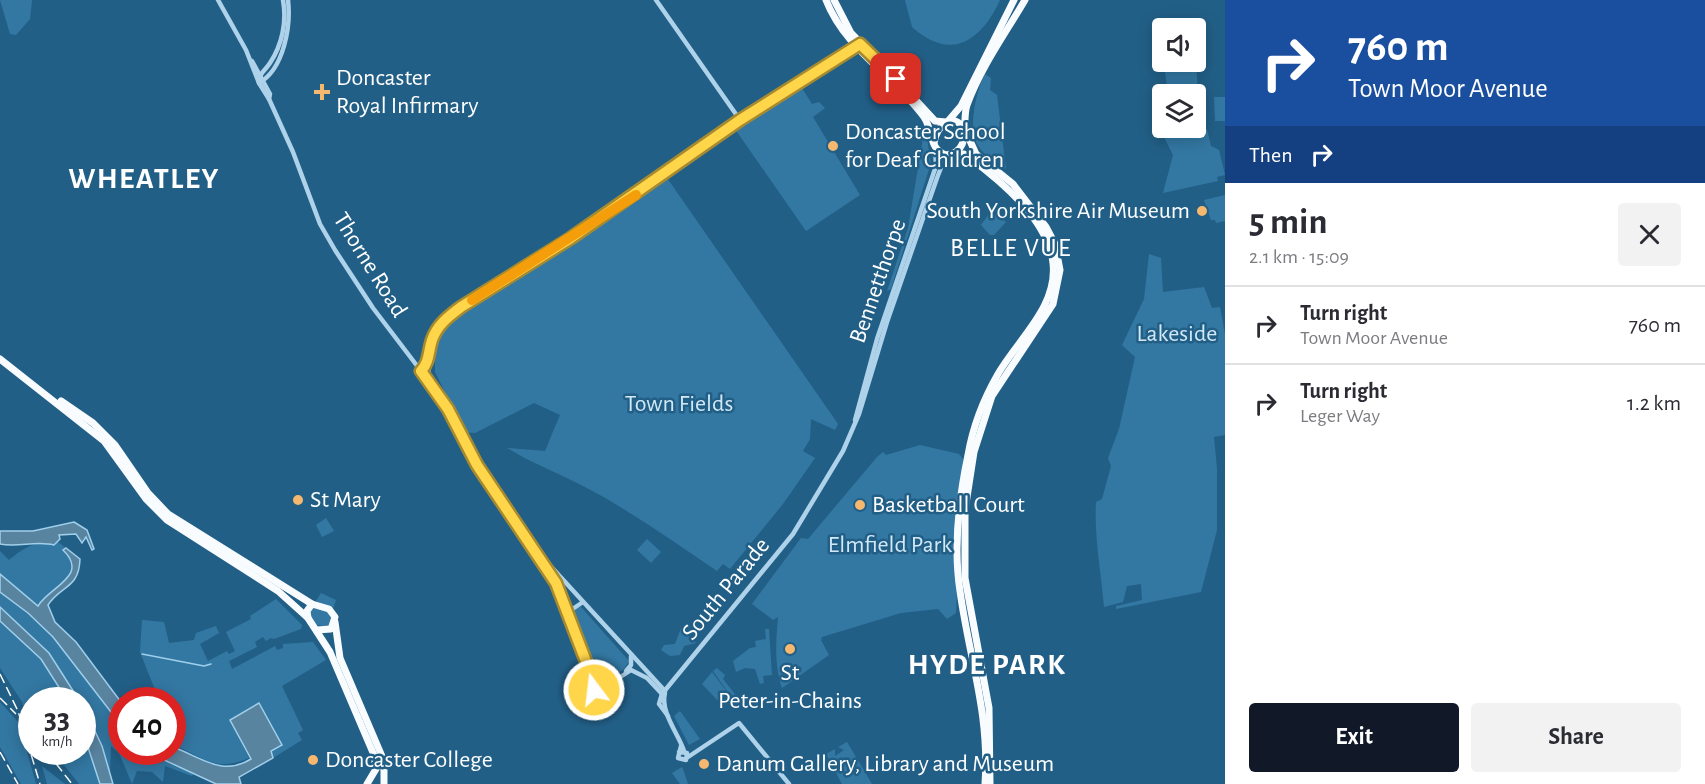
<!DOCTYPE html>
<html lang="en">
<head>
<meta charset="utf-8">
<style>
	body { margin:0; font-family:"Alegreya Sans",sans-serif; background:#f2f2f3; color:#2b2b33; height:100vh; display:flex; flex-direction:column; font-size:22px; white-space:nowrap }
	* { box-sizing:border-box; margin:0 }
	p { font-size:20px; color:#7c7c81 }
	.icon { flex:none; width:33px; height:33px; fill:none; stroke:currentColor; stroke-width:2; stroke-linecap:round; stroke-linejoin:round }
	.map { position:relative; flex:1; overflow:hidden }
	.details { display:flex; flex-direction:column; background:#fff; width:480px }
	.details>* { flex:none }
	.banner { background:#1a4fa0; color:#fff; overflow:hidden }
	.buttons { position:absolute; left:1152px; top:18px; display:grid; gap:12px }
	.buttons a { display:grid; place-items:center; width:54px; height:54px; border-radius:6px; background:#fff; box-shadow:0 3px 15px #0003; font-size:30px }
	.speed { position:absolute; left:18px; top:687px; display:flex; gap:12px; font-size:30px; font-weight:700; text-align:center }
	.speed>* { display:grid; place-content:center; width:78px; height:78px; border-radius:50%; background:#fff; box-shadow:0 3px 15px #0003; line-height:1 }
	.speed small { font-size:15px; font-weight:400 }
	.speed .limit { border:9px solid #d22; background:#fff; color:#111 }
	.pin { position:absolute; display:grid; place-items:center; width:51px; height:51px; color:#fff; margin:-26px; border-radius:12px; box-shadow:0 3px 9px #0006 }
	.me { position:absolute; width:66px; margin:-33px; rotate:345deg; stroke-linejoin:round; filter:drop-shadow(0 0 4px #0008) }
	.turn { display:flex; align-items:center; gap:21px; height:126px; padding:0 24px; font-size:27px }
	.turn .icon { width:78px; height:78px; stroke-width:2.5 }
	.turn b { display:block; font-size:42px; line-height:51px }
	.then { display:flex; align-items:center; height:57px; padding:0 24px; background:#0003; gap:12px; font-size:22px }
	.round { display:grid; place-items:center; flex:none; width:63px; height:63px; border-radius:6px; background:#f2f2f3 }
	.headline { display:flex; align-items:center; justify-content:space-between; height:102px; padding:0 24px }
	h1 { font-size:36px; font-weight:600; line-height:45px }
	.primary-button { display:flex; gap:12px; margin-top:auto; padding:12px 24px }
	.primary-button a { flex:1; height:69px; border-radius:6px; background:#111827; color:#fff; font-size:24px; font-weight:600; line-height:69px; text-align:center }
	.primary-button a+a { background:#f2f2f3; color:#2b2b33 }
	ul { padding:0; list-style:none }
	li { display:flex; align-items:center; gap:18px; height:78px; padding:0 24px; border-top:2px solid #e1e1e2 }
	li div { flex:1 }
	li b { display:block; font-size:22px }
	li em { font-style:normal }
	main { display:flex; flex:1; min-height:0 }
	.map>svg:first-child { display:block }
	.green { fill:#3378a3 }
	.water { fill:#5984a0; stroke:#a0cfeb; stroke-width:1.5 }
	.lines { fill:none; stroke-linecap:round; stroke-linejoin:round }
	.stream { stroke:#a0cfeb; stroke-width:1.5 }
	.tertiary { stroke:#add2ea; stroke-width:4.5 }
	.trunk { stroke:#f8fcfe; stroke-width:7 }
	.rail { stroke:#fff; stroke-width:1.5; stroke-dasharray:10 4.5; stroke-linecap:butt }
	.route-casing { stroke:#a68a30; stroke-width:15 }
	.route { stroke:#ffd54a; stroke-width:10 }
	.slow { stroke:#f59e0b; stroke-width:10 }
	.poi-dot { fill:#f6b86f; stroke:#225f87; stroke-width:2 }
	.labels { text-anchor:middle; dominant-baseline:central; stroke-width:5; stroke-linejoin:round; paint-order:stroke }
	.poi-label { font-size:24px; fill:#fff; stroke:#225f87; text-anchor:start }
	.street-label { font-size:24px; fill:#fff; stroke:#225f87 }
	.park-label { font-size:24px; fill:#d1e9f7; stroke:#225f87 }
	.neighbourhood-label { font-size:26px; letter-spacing:1.5px; fill:#fff; stroke:#225f87 }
	.district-label { font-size:30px; font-weight:bold; letter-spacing:1.5px; fill:#fff; stroke:#225f87 }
</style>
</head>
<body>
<main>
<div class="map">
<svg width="1225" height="784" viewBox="0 0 1225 784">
	<rect width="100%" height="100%" fill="#225f87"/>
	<!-- green -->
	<g class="green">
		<polygon points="0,0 32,0 30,19 16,35 10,34"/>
		<path d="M 905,0 L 1000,0 C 981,41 951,62 912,27 Z"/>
		<polygon points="1162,50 1162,62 1196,60 1200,129 1207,129 1211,146 1219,150 1225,175 1217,177 1218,181 1163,193 1173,155 1157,123 1162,114 1162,128 1196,128 1196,94 1168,94 1165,72 1153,71 1152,52"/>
		<path d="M 985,74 L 991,78 L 990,90 L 997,95 L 1006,169 C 995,162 984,156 977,144 C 968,127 976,91 985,74 Z"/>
		<polygon points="802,88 812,104 819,102 825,108 813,117 860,195 806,231 735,129"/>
		<polygon points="1214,97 1225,97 1225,121 1215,121"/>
		<polygon points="925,126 931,163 891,289 887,291 908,228"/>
		<path d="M 665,175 L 838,424 L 835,430 L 811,419 L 810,439 L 803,451 L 815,458 L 783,504 L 730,569 L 723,564 L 717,571 C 674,542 631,511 585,487 C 558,473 533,464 507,448 L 545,451 L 560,415 L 534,403 L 475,433 L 461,432 L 459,420 L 435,372 L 435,350 L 443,328 L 460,313 L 540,256 Z"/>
		<polygon points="1225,195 1225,221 1216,223 1215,220 1211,220 1204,200"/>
		<polygon points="992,210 1006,222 994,235 990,235 981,225"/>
		<path d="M 1149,254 L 1161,258 L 1163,292 L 1204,287 L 1212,308 L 1220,307 L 1225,334 L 1225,435 L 1214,437 L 1217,469 L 1217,530 L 1201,592 L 1116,609 L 1116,606 L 1142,600 L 1141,584 L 1127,586 L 1123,602 L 1104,607 C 1101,571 1094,536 1096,502 L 1102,499 L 1111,466 L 1108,458 L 1119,429 L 1135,357 L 1122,345 L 1144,299 Z"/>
		<path d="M 920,445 L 959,454 L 963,459 L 956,613 L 947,619 L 938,609 L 901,613 L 822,637 L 821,640 L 829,655 L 782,688 C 774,664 776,642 778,617 L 773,620 L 752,604 L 801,538 L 808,539 L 877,457 L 883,452 L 886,455 Z"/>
		<polygon points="326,518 334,531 322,537 316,525"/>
		<polygon points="647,539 661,552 651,563 637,550"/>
		<path d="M 58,542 L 66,548 L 64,550 C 85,572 54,592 38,606 L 0,574 L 0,551 L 9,560 C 23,549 34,540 53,545 Z"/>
		<polygon points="0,592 28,613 53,637 121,725 122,752 147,752 154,757 195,772 192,776 165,766 163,782 152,772 137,771 132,784 119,753 111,746 110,773 102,746 83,706 82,700 79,700 49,653 0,607"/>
		<polygon points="321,593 336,600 333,609 316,601"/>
		<path d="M 276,599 L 302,625 L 301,629 L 274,639 L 271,638 L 266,641 L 263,637 L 255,642 L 257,647 L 229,661 L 232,669 L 275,646 L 277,650 L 283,648 L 283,644 L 313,642 L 326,660 L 282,686 L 303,730 L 298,733 L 302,740 L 273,758 L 271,751 L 281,744 L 259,704 L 230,720 L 249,758 C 213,773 205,757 173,745 L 172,700 L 159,700 L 140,652 L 142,620 L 164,622 L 169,643 L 194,640 L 196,633 L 216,626 L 219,633 L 200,644 L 208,661 L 227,651 L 229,654 L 235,651 L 226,632 L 251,619 L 250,616 Z"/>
		<polygon points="314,607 325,610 332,616 330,627 317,625 310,616 310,610"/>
		<polygon points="581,607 629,661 623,670 603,681 596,678 573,614 576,608"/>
		<polygon points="0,621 41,659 67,700 32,700 31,724 26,717 22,702 0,668"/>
		<polygon points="681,628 696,643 684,646 680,655 670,656 661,650 664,645 675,644"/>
		<polygon points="765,629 769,629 772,675 763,676 764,683 760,684 755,669 745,668 736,672 733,661 750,648 756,647 755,641 766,639"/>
		<polygon points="717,668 725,675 723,679 738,698 734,701 713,671"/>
		<polygon points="712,672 730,696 722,705 702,684"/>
		<polygon points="0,702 19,723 36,784 21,784 0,747"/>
		<polygon points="680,711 700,739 689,745 674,716"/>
		<polygon points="83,732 100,784 79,784 54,752 82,752"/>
		<polygon points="847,742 872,784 842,784 826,754 835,749 835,756 844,750 838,747"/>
		<polygon points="42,766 65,784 47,784"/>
		<polygon points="682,767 683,769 688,784 680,784 672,773"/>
	</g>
	<!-- water -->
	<g class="water">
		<path d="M 74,522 L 87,530 L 94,549 L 92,550 L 86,537 L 82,543 L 76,534 L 59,535 L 60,539 L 54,545 C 36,540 18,548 0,544 L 0,531 L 33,531 Z"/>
		<path d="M 66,548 L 80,559 C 79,589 61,585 48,605 L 55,622 L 76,642 L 121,702 L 121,725 L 53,637 L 28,613 L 0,592 L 0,574 L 38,606 C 49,587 90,576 63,550 Z"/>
		<polygon points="0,607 49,653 79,700 67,700 41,659 0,621"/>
		<path d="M 259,703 L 282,745 L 271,751 L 273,758 L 239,777 L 241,784 L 216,784 L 147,752 L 172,752 L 173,747 C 201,757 222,777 251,759 L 230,720 Z"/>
		<polygon points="83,706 102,746 113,784 100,784 83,732"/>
	</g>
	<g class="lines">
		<!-- stream -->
		<polyline class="stream" points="142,654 204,666 211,664"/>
		<!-- tertiary -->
		<g class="tertiary">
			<polyline points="218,0 246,50 259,83 269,99 293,152 320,224 335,250 373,308 437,392 461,432 476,465 557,583 594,688"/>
			<polyline points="656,0 740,120"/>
			<polyline points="252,61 270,94 269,99"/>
			<path d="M 259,82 C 260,72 264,72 270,63 C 282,45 287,22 283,0"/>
			<path d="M 259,83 C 284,69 291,26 288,0"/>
			<path d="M 427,379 C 434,343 429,332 461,307 L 636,195 L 740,120 L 858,45"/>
			<polyline points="855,420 877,339 936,166 935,147"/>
			<polyline points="545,560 665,691"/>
			<polyline points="570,614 571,610 583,602"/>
			<polyline points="626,671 631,665 631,656"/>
			<polyline points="601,690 631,670 647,678 662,694"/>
			<path d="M 665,693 C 660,712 678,733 684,751"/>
			<polyline points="668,716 659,704 662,694 793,534 843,451 859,414 887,322 937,178 942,165 951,154"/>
			<polyline points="679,752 687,753 686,760 678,758 681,746"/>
			<polyline points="688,757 739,723 789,784"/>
		</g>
		<!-- trunk -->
		<g class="trunk">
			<path d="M 826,0 C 845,49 894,76 924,117 C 933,130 929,150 946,155 C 973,152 961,121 967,105 C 981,67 1005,34 1025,0"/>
			<polyline points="834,0 851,33 886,69"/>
			<polyline points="898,81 935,121 946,122"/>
			<polyline points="949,120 961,106 1014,0"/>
			<polyline points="966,132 976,154 1013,184 1046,227 1055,244 1060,270 1053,304 992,396 974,452 965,510 965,578 989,708 990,784"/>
			<path d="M 934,143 C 936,126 953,110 965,130"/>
			<path d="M 953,154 L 964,154 L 970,158 C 1002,182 1048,220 1053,263 C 1058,307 1018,339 998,374 C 983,400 973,426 968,455 C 959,498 953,546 960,591 C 969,658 990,713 985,784"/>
			<polyline points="0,359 104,441 146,499 167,520 278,591 308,618"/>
			<polyline points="61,401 93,423 115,445 148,493 168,514 312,604"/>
			<polyline points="335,622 340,658 384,761 384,784"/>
			<polyline points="317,630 331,629 335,617 329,609 312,604 307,611 308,618 330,652 374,755 376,769 367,784"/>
		</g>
		<!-- rail -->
		<g class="rail">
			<polyline points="0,674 18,711 40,784"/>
			<polyline points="0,698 16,714"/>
			<polyline points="0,752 18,784"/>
			<polyline points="47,752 72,784"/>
		</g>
	</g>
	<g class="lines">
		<!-- route casing -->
		<g class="route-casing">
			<path id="route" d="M 594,690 L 592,677 L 556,583 L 477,465 L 448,409 L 421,371 C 430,361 428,352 432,340 C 437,325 449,316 461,307 L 571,238 L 740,120 L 860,44 L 896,79"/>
		</g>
		<!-- route -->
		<use href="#route" class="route"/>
		<!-- slow -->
		<polyline class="slow" points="472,300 636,195"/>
	</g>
	<!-- markers -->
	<g class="poi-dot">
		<path d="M319 83h6v6h6v6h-6v6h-6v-6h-6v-6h6z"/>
		<circle cx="833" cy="146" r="6"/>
		<circle cx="1202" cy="211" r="6"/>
		<circle cx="298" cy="500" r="6"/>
		<circle cx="860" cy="505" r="6"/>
		<circle cx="790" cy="649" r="6"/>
		<circle cx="313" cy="760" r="6"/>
		<circle cx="704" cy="764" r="6"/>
	</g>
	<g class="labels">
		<!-- poi labels -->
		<g class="poi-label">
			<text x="336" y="78">Doncaster<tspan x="336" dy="28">Royal Infirmary</tspan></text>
			<text x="845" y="132">Doncaster School<tspan x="845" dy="28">for Deaf Children</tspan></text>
			<text x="1190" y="211" text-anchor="end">South Yorkshire Air Museum</text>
			<text x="310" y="500">St Mary</text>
			<text x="872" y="505">Basketball Court</text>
			<text x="790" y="673" text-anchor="middle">St<tspan x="790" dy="28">Peter-in-Chains</tspan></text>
			<text x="325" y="760">Doncaster College</text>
			<text x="716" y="764">Danum Gallery, Library and Museum</text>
		</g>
		<!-- street labels -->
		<g class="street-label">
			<text transform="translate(370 265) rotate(58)">Thorne Road</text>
			<text transform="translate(878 281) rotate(-71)">Bennetthorpe</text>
			<text transform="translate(726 589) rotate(-51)">South Parade</text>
		</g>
		<!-- park labels -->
		<g class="park-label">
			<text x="1177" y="334">Lakeside</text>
			<text x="679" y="404">Town Fields</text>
			<text x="890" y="545">Elmfield Park</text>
		</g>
		<!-- neighbourhood labels -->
		<g class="neighbourhood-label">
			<text x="1011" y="248">BELLE VUE</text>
		</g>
		<!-- district labels -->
		<g class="district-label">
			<text x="144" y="179">WHEATLEY</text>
			<text x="987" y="665">HYDE PARK</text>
		</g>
	</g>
</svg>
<div class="buttons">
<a><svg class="icon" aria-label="sound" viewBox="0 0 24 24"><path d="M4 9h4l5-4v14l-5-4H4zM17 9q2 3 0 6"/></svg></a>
<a><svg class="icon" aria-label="layers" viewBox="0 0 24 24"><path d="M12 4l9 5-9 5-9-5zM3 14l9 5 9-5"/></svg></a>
</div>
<div class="speed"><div>33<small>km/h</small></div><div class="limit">40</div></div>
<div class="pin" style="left:896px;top:79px;background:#d93025"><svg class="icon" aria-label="arrive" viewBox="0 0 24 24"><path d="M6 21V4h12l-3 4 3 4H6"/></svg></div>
<svg class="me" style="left:594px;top:690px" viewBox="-20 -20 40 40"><circle r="17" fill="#ffd54a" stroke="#fff" stroke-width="3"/><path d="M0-11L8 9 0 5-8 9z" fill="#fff"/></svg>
</div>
<section class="details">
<div class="banner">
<div class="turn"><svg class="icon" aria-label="right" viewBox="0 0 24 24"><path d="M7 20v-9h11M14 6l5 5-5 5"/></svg><div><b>760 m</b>Town Moor Avenue</div></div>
<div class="then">Then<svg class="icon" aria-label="right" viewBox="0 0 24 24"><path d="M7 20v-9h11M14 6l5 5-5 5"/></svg></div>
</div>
<div class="headline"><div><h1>5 min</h1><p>2.1 km · 15:09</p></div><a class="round"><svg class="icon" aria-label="close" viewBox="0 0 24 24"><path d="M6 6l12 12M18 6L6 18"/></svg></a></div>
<ul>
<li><svg class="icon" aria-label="right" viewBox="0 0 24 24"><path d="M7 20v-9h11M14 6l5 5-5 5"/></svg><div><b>Turn right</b><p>Town Moor Avenue</p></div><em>760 m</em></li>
<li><svg class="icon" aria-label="right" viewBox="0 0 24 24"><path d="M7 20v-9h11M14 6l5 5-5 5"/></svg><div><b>Turn right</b><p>Leger Way</p></div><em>1.2 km</em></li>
</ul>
<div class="primary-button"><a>Exit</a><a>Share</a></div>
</section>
</main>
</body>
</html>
